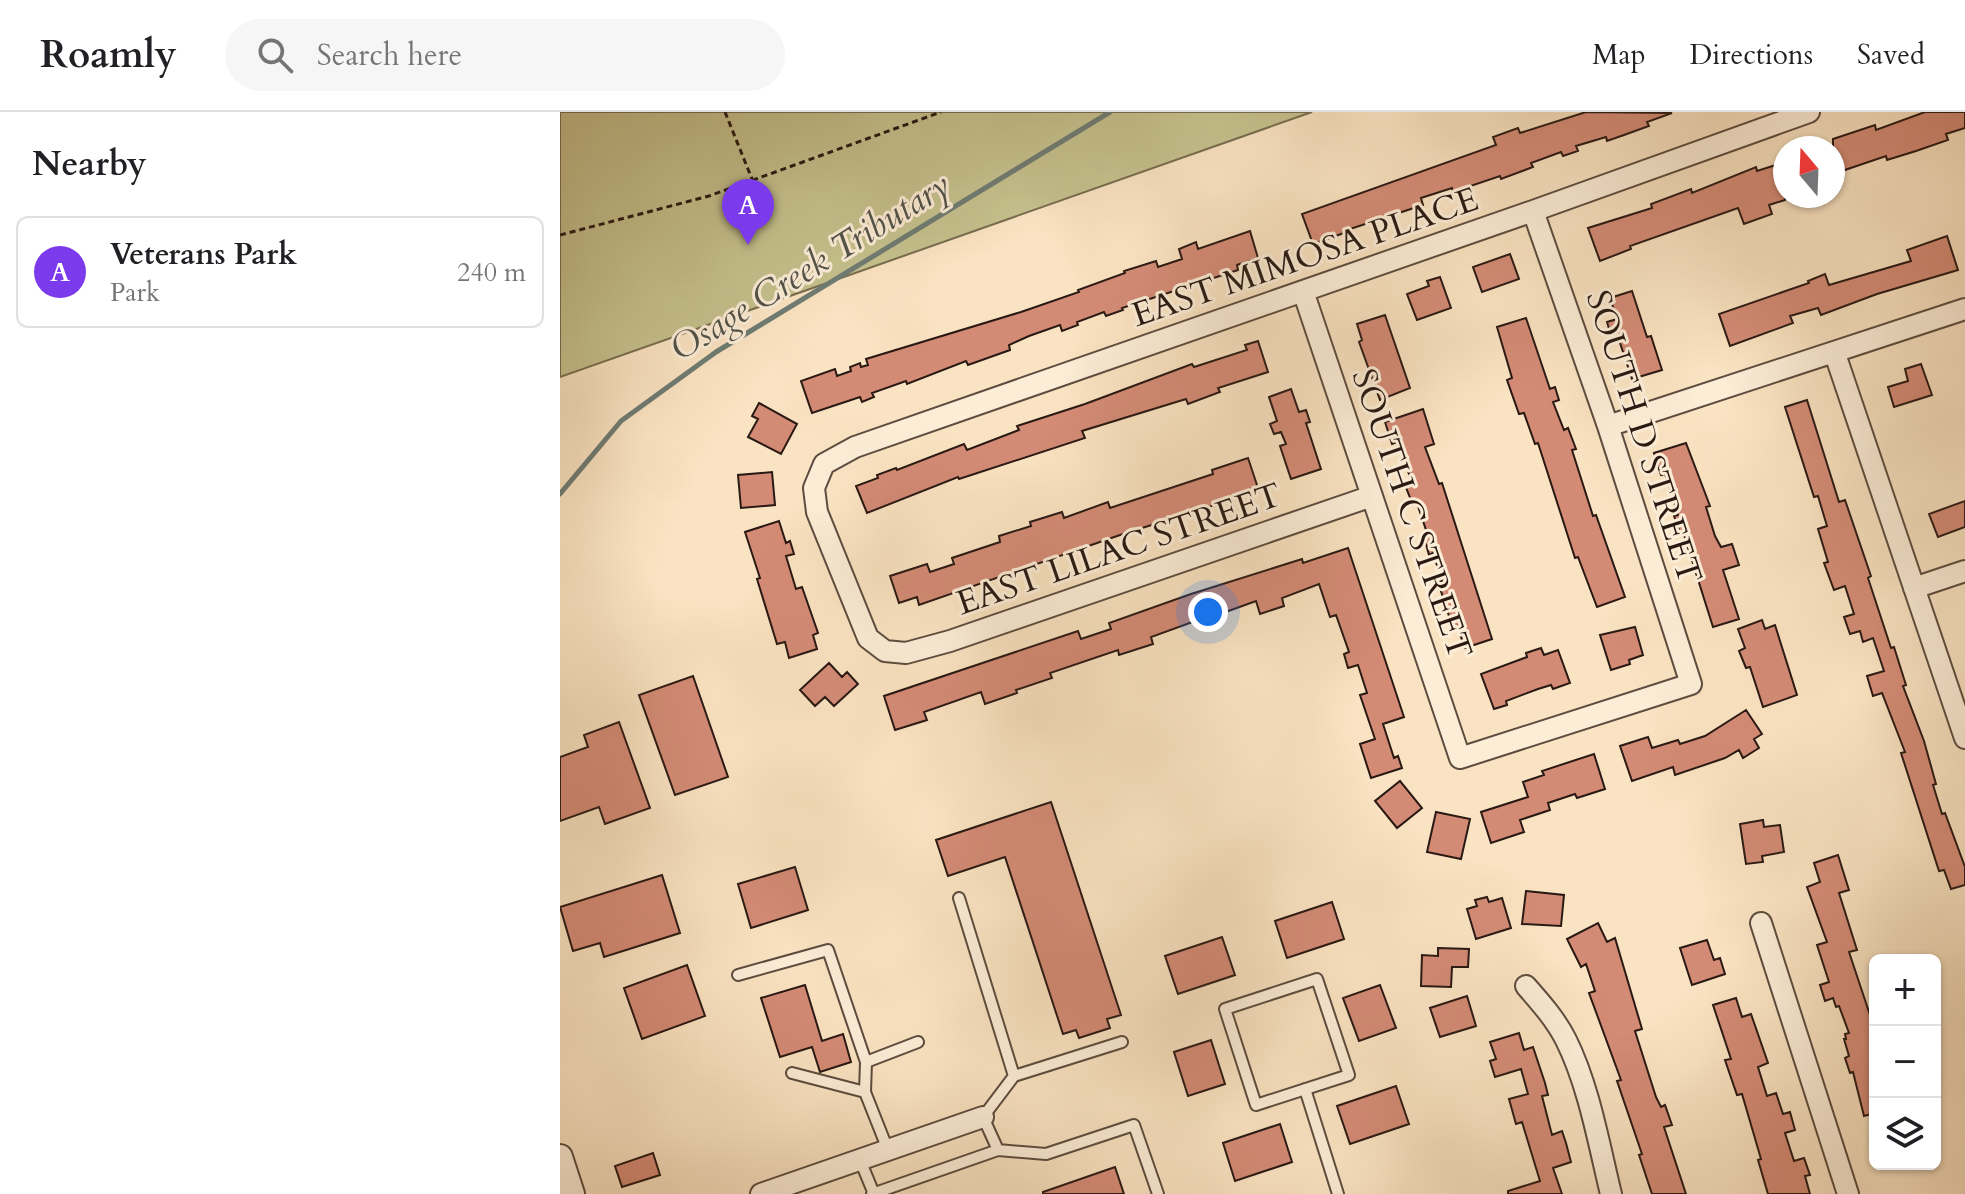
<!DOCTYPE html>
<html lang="en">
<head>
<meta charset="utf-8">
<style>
	body { margin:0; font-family:Cardo,serif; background:#f6f6f6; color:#202124 }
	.controls { position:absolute; right:24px; bottom:24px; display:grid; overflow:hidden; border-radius:12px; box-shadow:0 2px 6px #0004 }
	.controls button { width:72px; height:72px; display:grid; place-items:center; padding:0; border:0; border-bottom:2px solid #e0e0e0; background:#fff; color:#202124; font:40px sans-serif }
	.compass { position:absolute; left:1213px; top:24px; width:72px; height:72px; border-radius:50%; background:#fff; box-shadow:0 2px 6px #0004; rotate:341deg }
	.you { position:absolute; left:648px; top:500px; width:28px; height:28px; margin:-20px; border:6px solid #fff; border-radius:50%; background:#1a73e8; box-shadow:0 0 0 12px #1a73e833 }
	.badge { display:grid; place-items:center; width:52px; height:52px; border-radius:50%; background:#7c3aed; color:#fff; font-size:26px; font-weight:700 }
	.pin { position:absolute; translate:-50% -66px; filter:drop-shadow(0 2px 4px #0008) }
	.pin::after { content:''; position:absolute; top:42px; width:28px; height:24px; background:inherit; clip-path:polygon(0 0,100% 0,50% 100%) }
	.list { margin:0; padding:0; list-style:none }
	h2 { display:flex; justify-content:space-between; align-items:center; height:104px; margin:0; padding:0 32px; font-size:34px }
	h2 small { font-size:26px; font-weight:400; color:#757577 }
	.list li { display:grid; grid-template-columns:52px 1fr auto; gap:24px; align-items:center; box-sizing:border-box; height:112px; margin:0 16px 16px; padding:0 16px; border:2px solid #e0e0e0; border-radius:12px }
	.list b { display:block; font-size:30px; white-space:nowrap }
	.list p { margin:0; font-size:26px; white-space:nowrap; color:#757577 }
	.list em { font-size:26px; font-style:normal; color:#757577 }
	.icon { flex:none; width:44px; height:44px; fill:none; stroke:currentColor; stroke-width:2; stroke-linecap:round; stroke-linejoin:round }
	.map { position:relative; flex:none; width:1405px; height:1082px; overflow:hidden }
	header { display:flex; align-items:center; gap:48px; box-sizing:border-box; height:112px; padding:0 40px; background:#fff; border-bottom:2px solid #e0e0e0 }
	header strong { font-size:38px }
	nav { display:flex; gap:44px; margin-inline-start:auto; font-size:28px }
	.search { width:560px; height:72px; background:#f6f6f6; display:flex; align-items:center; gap:20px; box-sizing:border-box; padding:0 28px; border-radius:44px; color:#757577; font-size:30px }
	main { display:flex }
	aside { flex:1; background:#fff }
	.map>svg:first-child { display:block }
	.green { fill:#c5c18e; stroke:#776d50; stroke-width:2 }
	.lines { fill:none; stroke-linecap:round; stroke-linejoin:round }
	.stream { stroke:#6f7c73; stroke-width:5 }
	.building { fill:#d48b76; stroke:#291913; stroke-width:2 }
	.service-casing { stroke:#5d4c3f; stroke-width:14 }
	.minor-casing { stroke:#5d4c3f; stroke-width:24 }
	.tertiary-casing { stroke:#5d4c3f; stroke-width:28 }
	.path { stroke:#291913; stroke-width:3; stroke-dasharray:6 4; stroke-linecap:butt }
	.service { stroke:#fcedd7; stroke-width:10 }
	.minor { stroke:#fcedd7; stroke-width:20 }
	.tertiary { stroke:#fcedd7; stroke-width:24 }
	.labels { text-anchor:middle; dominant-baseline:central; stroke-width:6; stroke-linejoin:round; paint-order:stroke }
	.street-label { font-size:34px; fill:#291913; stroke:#fcedd7 }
	.water-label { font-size:36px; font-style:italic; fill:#52534b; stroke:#fcedd7 }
</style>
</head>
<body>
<header>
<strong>Roamly</strong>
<div class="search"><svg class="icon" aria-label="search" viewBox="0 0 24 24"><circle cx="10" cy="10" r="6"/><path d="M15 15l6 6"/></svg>Search here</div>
<nav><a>Map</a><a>Directions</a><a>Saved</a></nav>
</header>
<main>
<aside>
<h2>Nearby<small></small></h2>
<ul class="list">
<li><span class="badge">A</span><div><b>Veterans Park</b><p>Park</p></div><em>240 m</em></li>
</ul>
</aside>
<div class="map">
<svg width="1405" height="1082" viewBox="0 0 1405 1082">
	<rect width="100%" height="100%" fill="#fae3c2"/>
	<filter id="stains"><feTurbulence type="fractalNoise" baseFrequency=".0025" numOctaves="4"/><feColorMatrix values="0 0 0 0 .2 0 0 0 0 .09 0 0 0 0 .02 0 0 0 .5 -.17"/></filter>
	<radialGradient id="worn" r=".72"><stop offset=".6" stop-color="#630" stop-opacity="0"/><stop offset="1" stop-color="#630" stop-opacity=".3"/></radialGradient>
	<path class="green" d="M 0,0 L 752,0 L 0,265 Z"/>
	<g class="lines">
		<path class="stream" d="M 0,382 L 61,309 L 156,240 L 550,0"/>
	</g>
	<path class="building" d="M 1026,0 L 1112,1 L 1087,10 L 1089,14 L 1064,23 L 1047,29 L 1046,25 L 1016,34 L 1018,39 L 1003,44 L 1001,40 L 971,51 L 973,55 L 941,67 L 940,64 L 893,80 L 892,76 L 861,86 L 863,93 L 784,119 L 784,121 L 753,132 L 742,102 L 936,33 L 933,25 L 958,16 L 960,21 Z
		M 1365,0 L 1405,0 L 1405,16 L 1386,22 L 1388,28 L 1356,39 L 1327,48 L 1326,44 L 1273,62 L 1273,27 L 1315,13 L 1316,18 Z
		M 1225,50 L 1225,88 L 1209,93 L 1212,102 L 1184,112 L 1178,96 L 1070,134 L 1071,137 L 1040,149 L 1028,116 L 1092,96 L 1091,92 L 1131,77 L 1132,81 L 1196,55 L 1197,59 Z
		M 690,119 L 698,146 L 677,153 L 678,158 L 562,196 L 563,198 L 546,204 L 544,200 L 517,210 L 518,213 L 502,219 L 500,213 L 469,224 L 449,233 L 450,238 L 408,253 L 406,249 L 347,272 L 346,269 L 312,281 L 314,285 L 302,290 L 300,285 L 252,301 L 241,269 L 275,257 L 277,264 L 291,259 L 290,255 L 300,251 L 301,255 L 308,253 L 306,247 L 461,200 L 519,180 L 518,178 L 565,161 L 564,159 L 596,149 L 598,155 L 622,147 L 619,137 L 636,130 L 638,137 Z
		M 1387,124 L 1398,158 L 1317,182 L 1261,203 L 1258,196 L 1230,204 L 1233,211 L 1170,234 L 1159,202 L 1249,171 L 1248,169 L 1265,162 L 1269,173 L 1351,149 L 1347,138 Z
		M 950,142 L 959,167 L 922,180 L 913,155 Z
		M 880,165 L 891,196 L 857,208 L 847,182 L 869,174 L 867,169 Z
		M 1072,179 L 1087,225 L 1091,224 L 1102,258 L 1072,267 L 1058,225 L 1052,227 L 1047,210 L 1057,207 L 1050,186 Z
		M 825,203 L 850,276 L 820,288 L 799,230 L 802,228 L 797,212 Z
		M 966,206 L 990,277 L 995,275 L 999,288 L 993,290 L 1004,318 L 1008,316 L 1016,337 L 1012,338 L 1033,404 L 1036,403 L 1065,485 L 1037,495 L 1018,445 L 1015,446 L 978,331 L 975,332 L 964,301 L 959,302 L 947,268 L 952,266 L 937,215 Z
		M 698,229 L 708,260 L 658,276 L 660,280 L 628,292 L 626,287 L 522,319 L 525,326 L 399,367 L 398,365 L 307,401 L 296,374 L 318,366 L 317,363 L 336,356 L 337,358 L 404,332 L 407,338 L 459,318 L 457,314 L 525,292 L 632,252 L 634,255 L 687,238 L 685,233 Z
		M 1361,252 L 1372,283 L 1334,295 L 1328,275 L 1348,269 L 1345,257 Z
		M 731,277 L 739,300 L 746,298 L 750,310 L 746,311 L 761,357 L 731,367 L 720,334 L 726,332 L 721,320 L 714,322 L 710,312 L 717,309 L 709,285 Z
		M 1247,288 L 1279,390 L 1285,388 L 1311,464 L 1308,466 L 1331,536 L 1334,535 L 1346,573 L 1343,574 L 1364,629 L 1376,672 L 1373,673 L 1382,702 L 1385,701 L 1405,755 L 1405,773 L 1391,777 L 1384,758 L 1379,759 L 1341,641 L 1345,640 L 1322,581 L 1313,584 L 1307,564 L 1324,559 L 1313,526 L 1303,530 L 1300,519 L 1290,522 L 1284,505 L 1294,502 L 1285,474 L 1274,478 L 1264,451 L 1268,450 L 1258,417 L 1267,414 L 1258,384 L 1254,385 L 1225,295 Z
		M 199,291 L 237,312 L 221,342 L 188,325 L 198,307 L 192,304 Z
		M 863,297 L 874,332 L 865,335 L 879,372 L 882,371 L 932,527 L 905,536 L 897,514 L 893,516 L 889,504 L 878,470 L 882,469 L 873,441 L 869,443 L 864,425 L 868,424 L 857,391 L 853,393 L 845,373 L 852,370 L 837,330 L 832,332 L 825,310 Z
		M 1126,331 L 1150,394 L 1146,395 L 1155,424 L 1161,435 L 1172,432 L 1179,453 L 1163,458 L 1179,507 L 1153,515 L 1123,420 L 1120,421 L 1114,404 L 1118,403 L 1110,376 L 1105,362 L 1101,363 L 1094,341 Z
		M 688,346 L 699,379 L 560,423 L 359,493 L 357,485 L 339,491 L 330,464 L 367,452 L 370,460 L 394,452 L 392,446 L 440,430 L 439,424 L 471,414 L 470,410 L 502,400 L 504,406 L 548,390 L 550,396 L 653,362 L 652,358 Z
		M 212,360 L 215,393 L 181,396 L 178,363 Z
		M 1405,389 L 1405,415 L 1378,425 L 1369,402 Z
		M 219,409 L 226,431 L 230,429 L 234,442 L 226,444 L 236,477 L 242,475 L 258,521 L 253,523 L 257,537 L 229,546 L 225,530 L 217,532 L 197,467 L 200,466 L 185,420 Z
		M 788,436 L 844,605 L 823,612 L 834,646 L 838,644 L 842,656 L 811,666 L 800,632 L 815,627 L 800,583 L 807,581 L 798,553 L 788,556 L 784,542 L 789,540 L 776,503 L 770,505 L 759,472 L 722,486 L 724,494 L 700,502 L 696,489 L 649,506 L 649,504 L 591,525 L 593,532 L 559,543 L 558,538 L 490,561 L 492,566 L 456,578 L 457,581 L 425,592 L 421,580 L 364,600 L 367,608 L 335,618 L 324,584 L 518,519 L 521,527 L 551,517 L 549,511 L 631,482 L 742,447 L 743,451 Z
		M 1202,508 L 1205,517 L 1215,513 L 1237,583 L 1203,595 L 1190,555 L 1186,556 L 1179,539 L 1185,536 L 1178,517 Z
		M 1075,515 L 1083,543 L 1069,548 L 1070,552 L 1051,558 L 1040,523 Z
		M 981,536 L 984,543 L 998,538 L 1010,571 L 993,577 L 991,573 L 978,577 L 946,589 L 947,593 L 934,597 L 921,562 L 967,545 L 966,541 Z
		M 269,551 L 282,565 L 287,560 L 298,572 L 274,594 L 265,585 L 255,594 L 240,578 Z
		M 133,564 L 168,665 L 115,683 L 79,583 Z
		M 1186,598 L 1202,622 L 1194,627 L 1199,636 L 1183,646 L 1179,638 L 1165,646 L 1115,663 L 1113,655 L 1072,669 L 1060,634 L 1088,625 L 1092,636 L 1118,628 L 1120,632 L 1145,624 Z
		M 59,610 L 90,696 L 45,712 L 39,695 L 0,709 L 0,645 L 28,635 L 24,623 Z
		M 1034,642 L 1045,677 L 1017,686 L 1015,682 L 988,691 L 990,698 L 960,708 L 964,720 L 931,731 L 921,700 L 968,685 L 963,670 L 984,663 L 982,659 Z
		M 840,669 L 862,696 L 837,716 L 815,689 Z
		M 491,690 L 561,903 L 547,907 L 550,916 L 519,926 L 516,918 L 503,922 L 445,745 L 388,764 L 376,728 Z
		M 876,700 L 910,707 L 901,747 L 867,740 Z
		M 1203,708 L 1204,715 L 1220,713 L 1224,740 L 1202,744 L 1203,750 L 1186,752 L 1180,712 Z
		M 1278,743 L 1289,778 L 1279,781 L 1297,838 L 1289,840 L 1315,918 L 1315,1001 L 1304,1004 L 1293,960 L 1290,961 L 1285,946 L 1289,944 L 1284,927 L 1286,927 L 1285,922 L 1289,921 L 1279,894 L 1276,895 L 1273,886 L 1265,889 L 1260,873 L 1269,870 L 1257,833 L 1267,830 L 1247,775 L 1260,770 L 1254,751 Z
		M 235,755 L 248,798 L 191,816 L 178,772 Z
		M 102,763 L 120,821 L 44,845 L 40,831 L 13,839 L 0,795 Z
		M 966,779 L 1004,783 L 1001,814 L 962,812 Z
		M 927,785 L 929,790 L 942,786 L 951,816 L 916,827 L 907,797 L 917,794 L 915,788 Z
		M 772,790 L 784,827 L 727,846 L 715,809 Z
		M 1038,811 L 1047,830 L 1055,826 L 1082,917 L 1075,919 L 1096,985 L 1101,995 L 1105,993 L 1112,1013 L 1104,1015 L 1126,1082 L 1092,1082 L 1079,1043 L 1082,1042 L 1057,969 L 1061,968 L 1029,881 L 1035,879 L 1026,852 L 1021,855 L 1007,827 Z
		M 662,825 L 675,863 L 618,882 L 605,844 Z
		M 1147,828 L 1154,848 L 1160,846 L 1165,862 L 1132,873 L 1120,836 Z
		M 878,836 L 909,837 L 908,855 L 892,855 L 891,875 L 861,874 L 862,843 L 878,844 Z
		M 127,853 L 145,904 L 82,927 L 64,876 Z
		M 245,873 L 262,929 L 283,922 L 291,950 L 260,960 L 252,935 L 220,945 L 201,886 Z
		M 820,873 L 836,916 L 799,929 L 783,886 Z
		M 907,884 L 916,914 L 880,925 L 870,896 Z
		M 1176,886 L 1182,905 L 1191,902 L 1208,951 L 1198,955 L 1207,984 L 1216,981 L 1223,1002 L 1230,1000 L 1235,1018 L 1225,1021 L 1234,1049 L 1244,1046 L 1250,1063 L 1245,1064 L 1250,1082 L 1208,1082 L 1198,1048 L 1201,1047 L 1182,982 L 1177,983 L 1165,948 L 1171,947 L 1153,893 Z
		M 959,921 L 964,938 L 973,935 L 985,971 L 988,983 L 982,984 L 992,1023 L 1002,1019 L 1006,1031 L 1011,1050 L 993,1056 L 1002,1082 L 948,1082 L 948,1079 L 980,1069 L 962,1010 L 956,1012 L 949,987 L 968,982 L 961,957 L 935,965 L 930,949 L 936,947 L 930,930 Z
		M 651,928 L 665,972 L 628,984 L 614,940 Z
		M 836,974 L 849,1012 L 790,1032 L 777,994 Z
		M 720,1012 L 732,1050 L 675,1069 L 663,1031 Z
		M 93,1041 L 100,1063 L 62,1075 L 55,1054 Z
		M 555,1055 L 564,1082 L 483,1082 L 483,1080 Z"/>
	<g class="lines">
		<defs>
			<path id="service" d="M 399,786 L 454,964 L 423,1005 L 438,1038
				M 178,863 L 268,838 L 306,950 L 305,980
				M 757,867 L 789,963 L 696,993 L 665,897 Z
				M 306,950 L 358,930
				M 232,961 L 305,980 L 328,1038
				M 454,964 L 562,930
				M 745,977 L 778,1082
				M 300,1048 L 314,1082
				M 312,1082 L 438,1038 L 486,1042 L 574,1013 L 598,1082"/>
			<path id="minor" d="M 743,179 L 900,646 L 1131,572 L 1048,314 L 973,99
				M 1275,242 L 1405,626
				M 1048,314 L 1405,197
				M 812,384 L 390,529 L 346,541 L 325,539 L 308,526 L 257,400 L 254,376 L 264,352 L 295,335 L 973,99 L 1249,0
				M 1354,476 L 1405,459
				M 1201,811 L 1288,1082
				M 966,874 C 981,891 996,908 1006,928 C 1029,974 1039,1033 1051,1082
				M 201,1082 L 423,1005"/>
			<path id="tertiary" d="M 0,1045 L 12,1082"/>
		</defs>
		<use href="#service" class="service-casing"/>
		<use href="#minor" class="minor-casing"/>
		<use href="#tertiary" class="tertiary-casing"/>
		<path class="path" d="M 165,0 L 192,67
			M 0,123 L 149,84 L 381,0"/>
		<use href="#service" class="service"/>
		<use href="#minor" class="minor"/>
		<use href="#tertiary" class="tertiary"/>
	</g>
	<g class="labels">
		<g class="street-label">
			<text transform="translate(745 145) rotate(-19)">EAST MIMOSA PLACE</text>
			<text transform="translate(1084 325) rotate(72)">SOUTH D STREET</text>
			<text transform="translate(852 402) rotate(71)">SOUTH C STREET</text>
			<text transform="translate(559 437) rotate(-19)">EAST LILAC STREET</text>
		</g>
		<g class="water-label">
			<text transform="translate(250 155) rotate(-32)">Osage Creek Tributary</text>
		</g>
	</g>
	<rect width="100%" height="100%" filter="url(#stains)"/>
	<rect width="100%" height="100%" fill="url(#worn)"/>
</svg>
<div class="controls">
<button>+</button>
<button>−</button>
<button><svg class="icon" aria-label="layers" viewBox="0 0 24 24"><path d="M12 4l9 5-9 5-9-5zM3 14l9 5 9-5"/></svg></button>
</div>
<svg class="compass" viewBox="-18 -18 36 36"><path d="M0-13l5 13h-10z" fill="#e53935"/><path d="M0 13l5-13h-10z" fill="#757577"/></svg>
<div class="you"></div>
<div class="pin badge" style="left:188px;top:133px">A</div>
</div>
</main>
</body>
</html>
